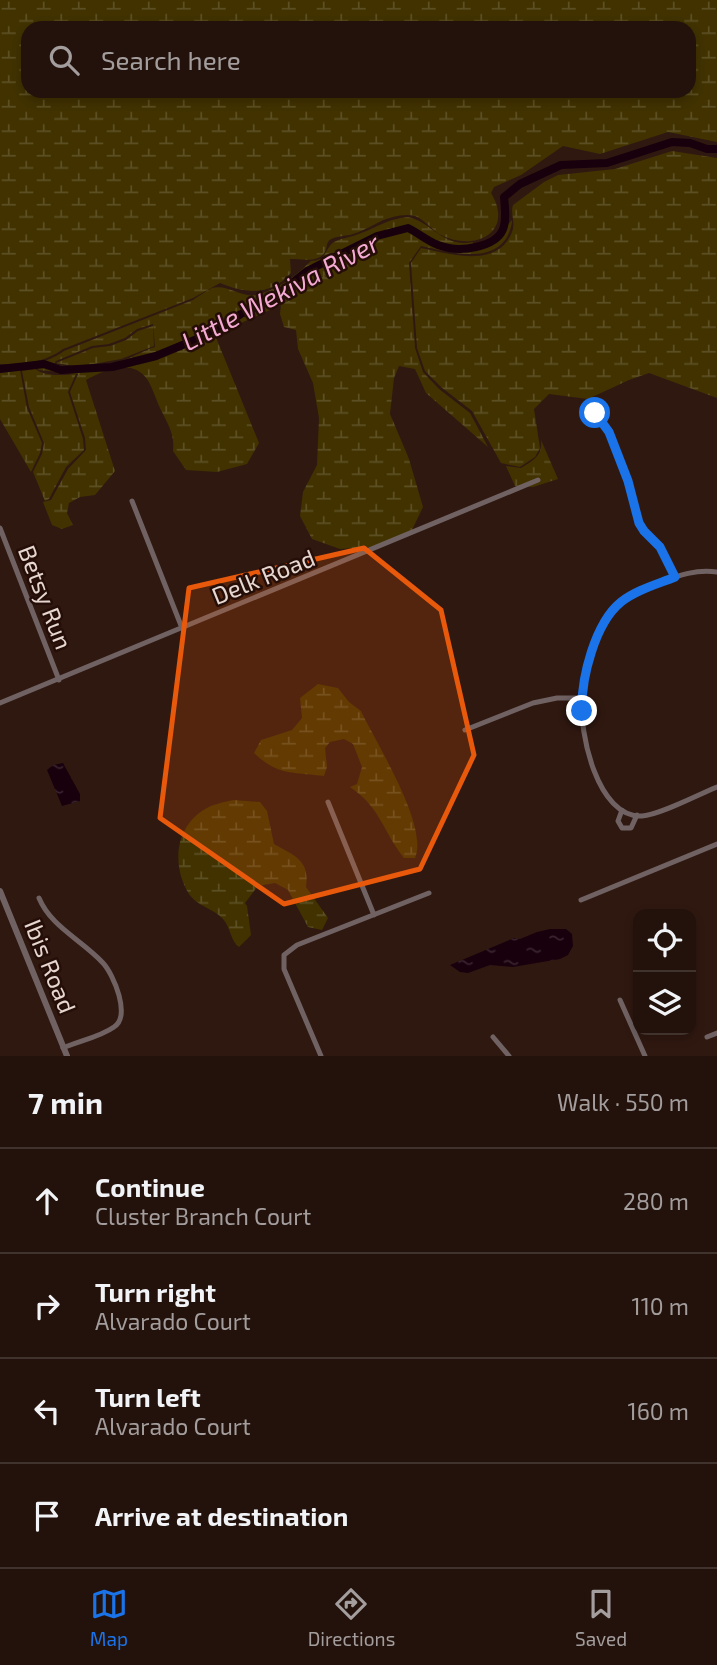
<!DOCTYPE html>
<html lang="en">
<head>
<meta charset="utf-8">
<style>
	body { margin:0; font-family:"Exo 2",sans-serif; background:#2b1b15; color:#f1f3f6 }
	.controls { position:absolute; right:21px; bottom:21px; display:grid; overflow:hidden; border-radius:14px; box-shadow:0 4px 10px #0003 }
	.controls button { width:63px; height:63px; display:grid; place-items:center; padding:0; border:0; border-bottom:2px solid #40322d; background:#23120c; color:#f1f3f6; font:35px sans-serif }
	.stop { position:absolute; width:21px; height:21px; margin:-16px; border:5px solid #1a73e8; border-radius:50%; background:#fff }
	.stop.end { background:#1a73e8; border-color:#fff; box-shadow:0 2px 7px #0008 }
	.list { margin:0; padding:0; list-style:none }
	h2 { display:flex; justify-content:space-between; align-items:center; height:91px; margin:0; padding:0 28px; font-size:30px }
	h2 small { font-size:23px; font-weight:400; color:#a39e9d }
	.list li { display:grid; grid-template-columns:46px 1fr auto; gap:21px; align-items:center; box-sizing:border-box; height:105px; padding:0 28px; border-top:2px solid #40322d }
	.list b { display:block; font-size:26px; white-space:nowrap }
	.list p { margin:0; font-size:23px; white-space:nowrap; color:#a39e9d }
	.list em { font-size:23px; font-style:normal; color:#a39e9d }
	.icon { flex:none; width:38px; height:38px; fill:none; stroke:currentColor; stroke-width:2; stroke-linecap:round; stroke-linejoin:round }
	.map { position:relative; flex:none; width:717px; height:1056px; overflow:hidden }
	.search { position:absolute; background:#23120c; box-shadow:0 4px 10px #0003; left:21px; right:21px; top:21px; height:77px; display:flex; align-items:center; gap:18px; box-sizing:border-box; padding:0 24px; border-radius:21px; color:#a39e9d; font-size:26px }
	.sheet { height:511px; background:#23120c }
	nav { display:flex; justify-content:space-around; align-items:center; box-sizing:border-box; height:98px; border-top:2px solid #40322d; background:#23120c; font-size:19px; color:#a39e9d }
	nav a { display:grid; justify-items:center; gap:4px }
	nav .on { color:#1a73e8 }
	.map>svg:first-child { display:block }
	.wetland { fill:url(#wetland-marsh); fill-rule:evenodd }
	.water { fill:url(#water-ripples) }
	.lines { fill:none; stroke-linecap:round; stroke-linejoin:round }
	.river { stroke:#18000d; stroke-width:8 }
	.minor { stroke:#706263; stroke-width:5 }
	.tertiary { stroke:#706263; stroke-width:6 }
	.route { stroke:#1a73e8; stroke-width:9 }
	.marked { fill:#e8590c; fill-opacity:0.2; stroke:#e8590c; stroke-width:5; stroke-linejoin:round }
	.labels { text-anchor:middle; dominant-baseline:central; stroke-width:5; stroke-linejoin:round; paint-order:stroke }
	.street-label { font-size:24px; fill:#e7d7d1; stroke:#250e08 }
	.water-label { font-size:26px; font-style:italic; fill:#f5aad4; stroke:#250e08 }
</style>
</head>
<body>
<div class="map">
<svg width="717" height="1056" viewBox="0 0 717 1056">
	<defs>
		<pattern id="wetland-marsh" width="20" height="14" patternUnits="userSpaceOnUse" patternTransform="scale(1.75)"><rect width="20" height="14" fill="#413200"/><path d="M1 5h8M5 5V1M11 12h8M15 12V8" fill="none" stroke="#5c4f24"/></pattern>
		<pattern id="water-ripples" width="26" height="14" patternUnits="userSpaceOnUse" patternTransform="scale(1.75)"><rect width="26" height="14" fill="#18000d"/><path d="M2 4q2-2 4 0t4 0M15 11q2-2 4 0t4 0" fill="none" stroke="#3a242f"/></pattern>
	</defs>
	<rect width="100%" height="100%" fill="#2f1810"/>
	<path class="wetland" d="M 0,0 L 717,0 L 717,142 L 668,132 L 600,154 L 563,146 L 521,175 L 494,187 L 491,193 C 515,233 474,252 441,235 C 432,230 425,220 415,216 C 408,214 400,215 393,217 C 379,220 367,230 353,234 C 348,236 331,236 328,242 C 326,245 327,249 325,252 C 319,263 301,259 290,259 L 291,273 C 270,296 247,294 220,283 L 193,298 L 63,349 C 44,363 23,364 0,364 ZM 28,28 L 689,28 L 689,91 L 28,91 Z
		M 672,151 L 717,158 L 717,398 L 649,373 L 629,380 L 588,399 L 549,394 L 534,409 L 540,448 L 535,457 L 520,467 L 501,463 L 472,411 L 441,387 L 425,371 L 417,348 L 411,263 L 421,248 C 450,254 498,269 512,232 C 516,222 510,214 513,205 L 544,182 L 558,175 L 615,169 Z
		M 408,217 C 432,222 443,248 473,242 L 472,247 L 477,250 L 492,244 L 512,220 L 512,222 C 504,268 453,253 421,246 L 409,263 L 415,348 L 423,372 L 439,389 L 470,413 L 488,447 L 426,393 L 415,369 L 399,366 L 394,378 L 390,414 L 409,459 L 423,507 L 412,530 L 384,546 L 340,549 L 312,539 L 300,516 L 303,492 L 317,465 L 319,418 L 313,383 L 298,349 L 296,330 L 284,327 L 280,314 L 281,305 L 215,335 L 259,443 L 247,464 L 217,472 L 186,470 L 173,451 C 175,435 168,424 161,410 C 156,400 153,388 147,379 C 133,358 103,370 86,380 L 115,471 L 95,495 L 80,497 L 69,503 L 67,513 L 73,525 L 62,529 L 52,525 L 43,502 L 51,500 L 68,469 L 86,450 L 85,438 L 70,392 L 78,374 L 39,370 L 35,367 L 20,370 L 27,408 L 42,443 L 40,453 L 31,472 L 0,419 L 0,366 C 23,366 45,365 64,351 L 193,300 C 199,296 206,291 212,288 C 227,284 240,297 255,295 C 276,291 296,276 311,261 C 327,261 324,249 334,242 C 341,238 348,238 356,235 C 375,229 386,219 408,217 ZM 153,324 L 155,347 C 144,350 134,357 123,360 C 102,368 76,370 54,364 L 56,361 L 92,346 L 109,344 L 125,338 L 137,329 Z
		M 153,326 L 154,346 L 121,359 L 93,364 L 73,366 L 56,363 L 93,348 L 110,346 L 126,340 L 138,331 Z
		M 35,369 C 46,377 63,375 76,374 L 68,392 L 83,439 L 84,450 L 66,467 L 49,499 L 45,501 L 33,472 L 42,454 L 44,443 L 29,407 L 22,371 Z
		M 541,440 L 558,479 L 533,487 L 515,486 L 506,466 L 521,468 C 532,461 543,456 541,440 Z
		M 318,684 L 338,688 L 349,702 L 361,711 C 376,743 429,826 415,858 L 404,858 C 383,832 381,808 350,787 L 357,784 L 362,767 L 353,744 L 344,739 L 330,742 L 325,748 L 327,767 L 324,776 C 293,772 278,776 254,753 L 261,740 L 292,730 L 302,718 L 300,698 Z
		M 233,800 L 260,802 L 267,811 L 274,844 C 295,856 310,860 306,887 L 328,918 L 322,930 L 308,927 L 288,890 L 275,883 L 258,886 L 245,903 L 247,906 L 251,935 L 239,947 C 230,940 231,928 223,919 C 213,908 198,907 189,894 C 171,865 175,825 207,808 C 214,804 225,802 233,800 Z"/>
	<path class="water" d="M 63,763 L 80,794 L 80,801 L 62,806 L 47,770 L 53,765 Z
		M 550,929 L 566,929 L 572,934 L 573,946 L 568,955 L 560,959 L 513,967 L 490,965 L 468,973 L 460,972 L 450,965 L 514,938 L 520,939 L 537,932 Z"/>
	<g class="lines">
		<path class="river" d="M 0,369 L 44,364 L 61,370 L 112,367 L 156,356 L 209,334 L 241,314 L 272,299 L 307,271 L 377,236 L 408,228 C 418,233 428,241 438,245 C 451,250 463,250 476,247 C 507,240 507,225 504,197 L 520,184 L 561,165 L 607,163 L 672,142 L 690,143 L 707,149 L 717,149"/>
		<path class="minor" d="M 595,413 L 609,432 L 628,481 L 639,523 L 644,531 L 660,546 L 675,577
			M 132,501 L 182,628
			M 0,528 L 59,680
			M 717,572 C 697,569 679,575 660,583 C 644,590 626,595 614,608 C 594,630 584,669 582,698 C 579,732 597,818 642,816 C 660,815 699,794 717,787
			M 0,703 L 538,480
			M 465,730 L 533,703 L 557,698 L 582,698
			M 328,802 L 374,915
			M 622,810 L 618,821 L 622,828 L 631,828 L 637,815
			M 39,898 C 51,927 82,940 103,963 C 114,975 131,1016 114,1027 C 100,1037 79,1041 63,1048
			M 581,900 L 717,844
			M 620,1000 L 645,1056
			M 493,1037 L 509,1056
			M 707,1037 L 717,1033
			M 321,1056 L 284,969 L 284,955 L 297,945 L 429,893"/>
		<path class="tertiary" d="M 0,891 L 67,1056"/>
	</g>
	<g class="lines">
		<path class="route" d="M 582,711 C 581,678 595,623 621,602 C 636,590 658,584 675,577 L 660,547 L 644,531 L 639,523 L 628,481 L 609,432 L 595,413"/>
	</g>
	<path class="marked" d="M 364,548 L 441,610 L 474,755 L 420,869 L 284,904 L 160,818 L 189,588 Z"/>
	<g class="labels">
		<g class="street-label">
			<text transform="translate(263 576) rotate(-22)">Delk Road</text>
			<text transform="translate(46 597) rotate(69)">Betsy Run</text>
			<text transform="translate(51 966) rotate(68)">Ibis Road</text>
		</g>
		<g class="water-label">
			<text transform="translate(280 291) rotate(-28)">Little Wekiva River</text>
		</g>
	</g>
</svg>
<div class="controls">
<button><svg class="icon" aria-label="locate" viewBox="0 0 24 24"><circle cx="12" cy="12" r="6"/><path d="M12 2v4M12 18v4M2 12h4M18 12h4"/></svg></button>
<button><svg class="icon" aria-label="layers" viewBox="0 0 24 24"><path d="M12 4l9 5-9 5-9-5zM3 14l9 5 9-5"/></svg></button>
</div>
<div class="stop" style="left:595px;top:413px"></div>
<div class="stop end" style="left:582px;top:711px"></div>
<div class="search"><svg class="icon" aria-label="search" viewBox="0 0 24 24"><circle cx="10" cy="10" r="6"/><path d="M15 15l6 6"/></svg>Search here</div>
</div>
<section class="sheet">
<h2>7 min<small>Walk · 550 m</small></h2>
<ul class="list">
<li><svg class="icon" aria-label="ahead" viewBox="0 0 24 24"><path d="M12 20V5M6 11l6-6 6 6"/></svg><div><b>Continue</b><p>Cluster Branch Court</p></div><em>280 m</em></li>
<li><svg class="icon" aria-label="right" viewBox="0 0 24 24"><path d="M7 20v-9h11M14 6l5 5-5 5"/></svg><div><b>Turn right</b><p>Alvarado Court</p></div><em>110 m</em></li>
<li><svg class="icon" aria-label="left" viewBox="0 0 24 24"><path d="M17 20v-9H6M10 6l-5 5 5 5"/></svg><div><b>Turn left</b><p>Alvarado Court</p></div><em>160 m</em></li>
<li><svg class="icon" aria-label="arrive" viewBox="0 0 24 24"><path d="M6 21V4h12l-3 4 3 4H6"/></svg><div><b>Arrive at destination</b></div></li>
</ul>
</section>
<nav>
<a class="on"><svg class="icon" aria-label="map" viewBox="0 0 24 24"><path d="M3 6l6-2 6 2 6-2v14l-6 2-6-2-6 2zM9 4v14M15 6v14"/></svg>Map</a>
<a><svg class="icon" aria-label="directions" viewBox="0 0 24 24"><path d="M12 3l9 9-9 9-9-9zM9 14v-3h6M13 9l2 2-2 2"/></svg>Directions</a>
<a><svg class="icon" aria-label="saved" viewBox="0 0 24 24"><path d="M7 4h10v16l-5-4-5 4z"/></svg>Saved</a>
</nav>
</body>
</html>
